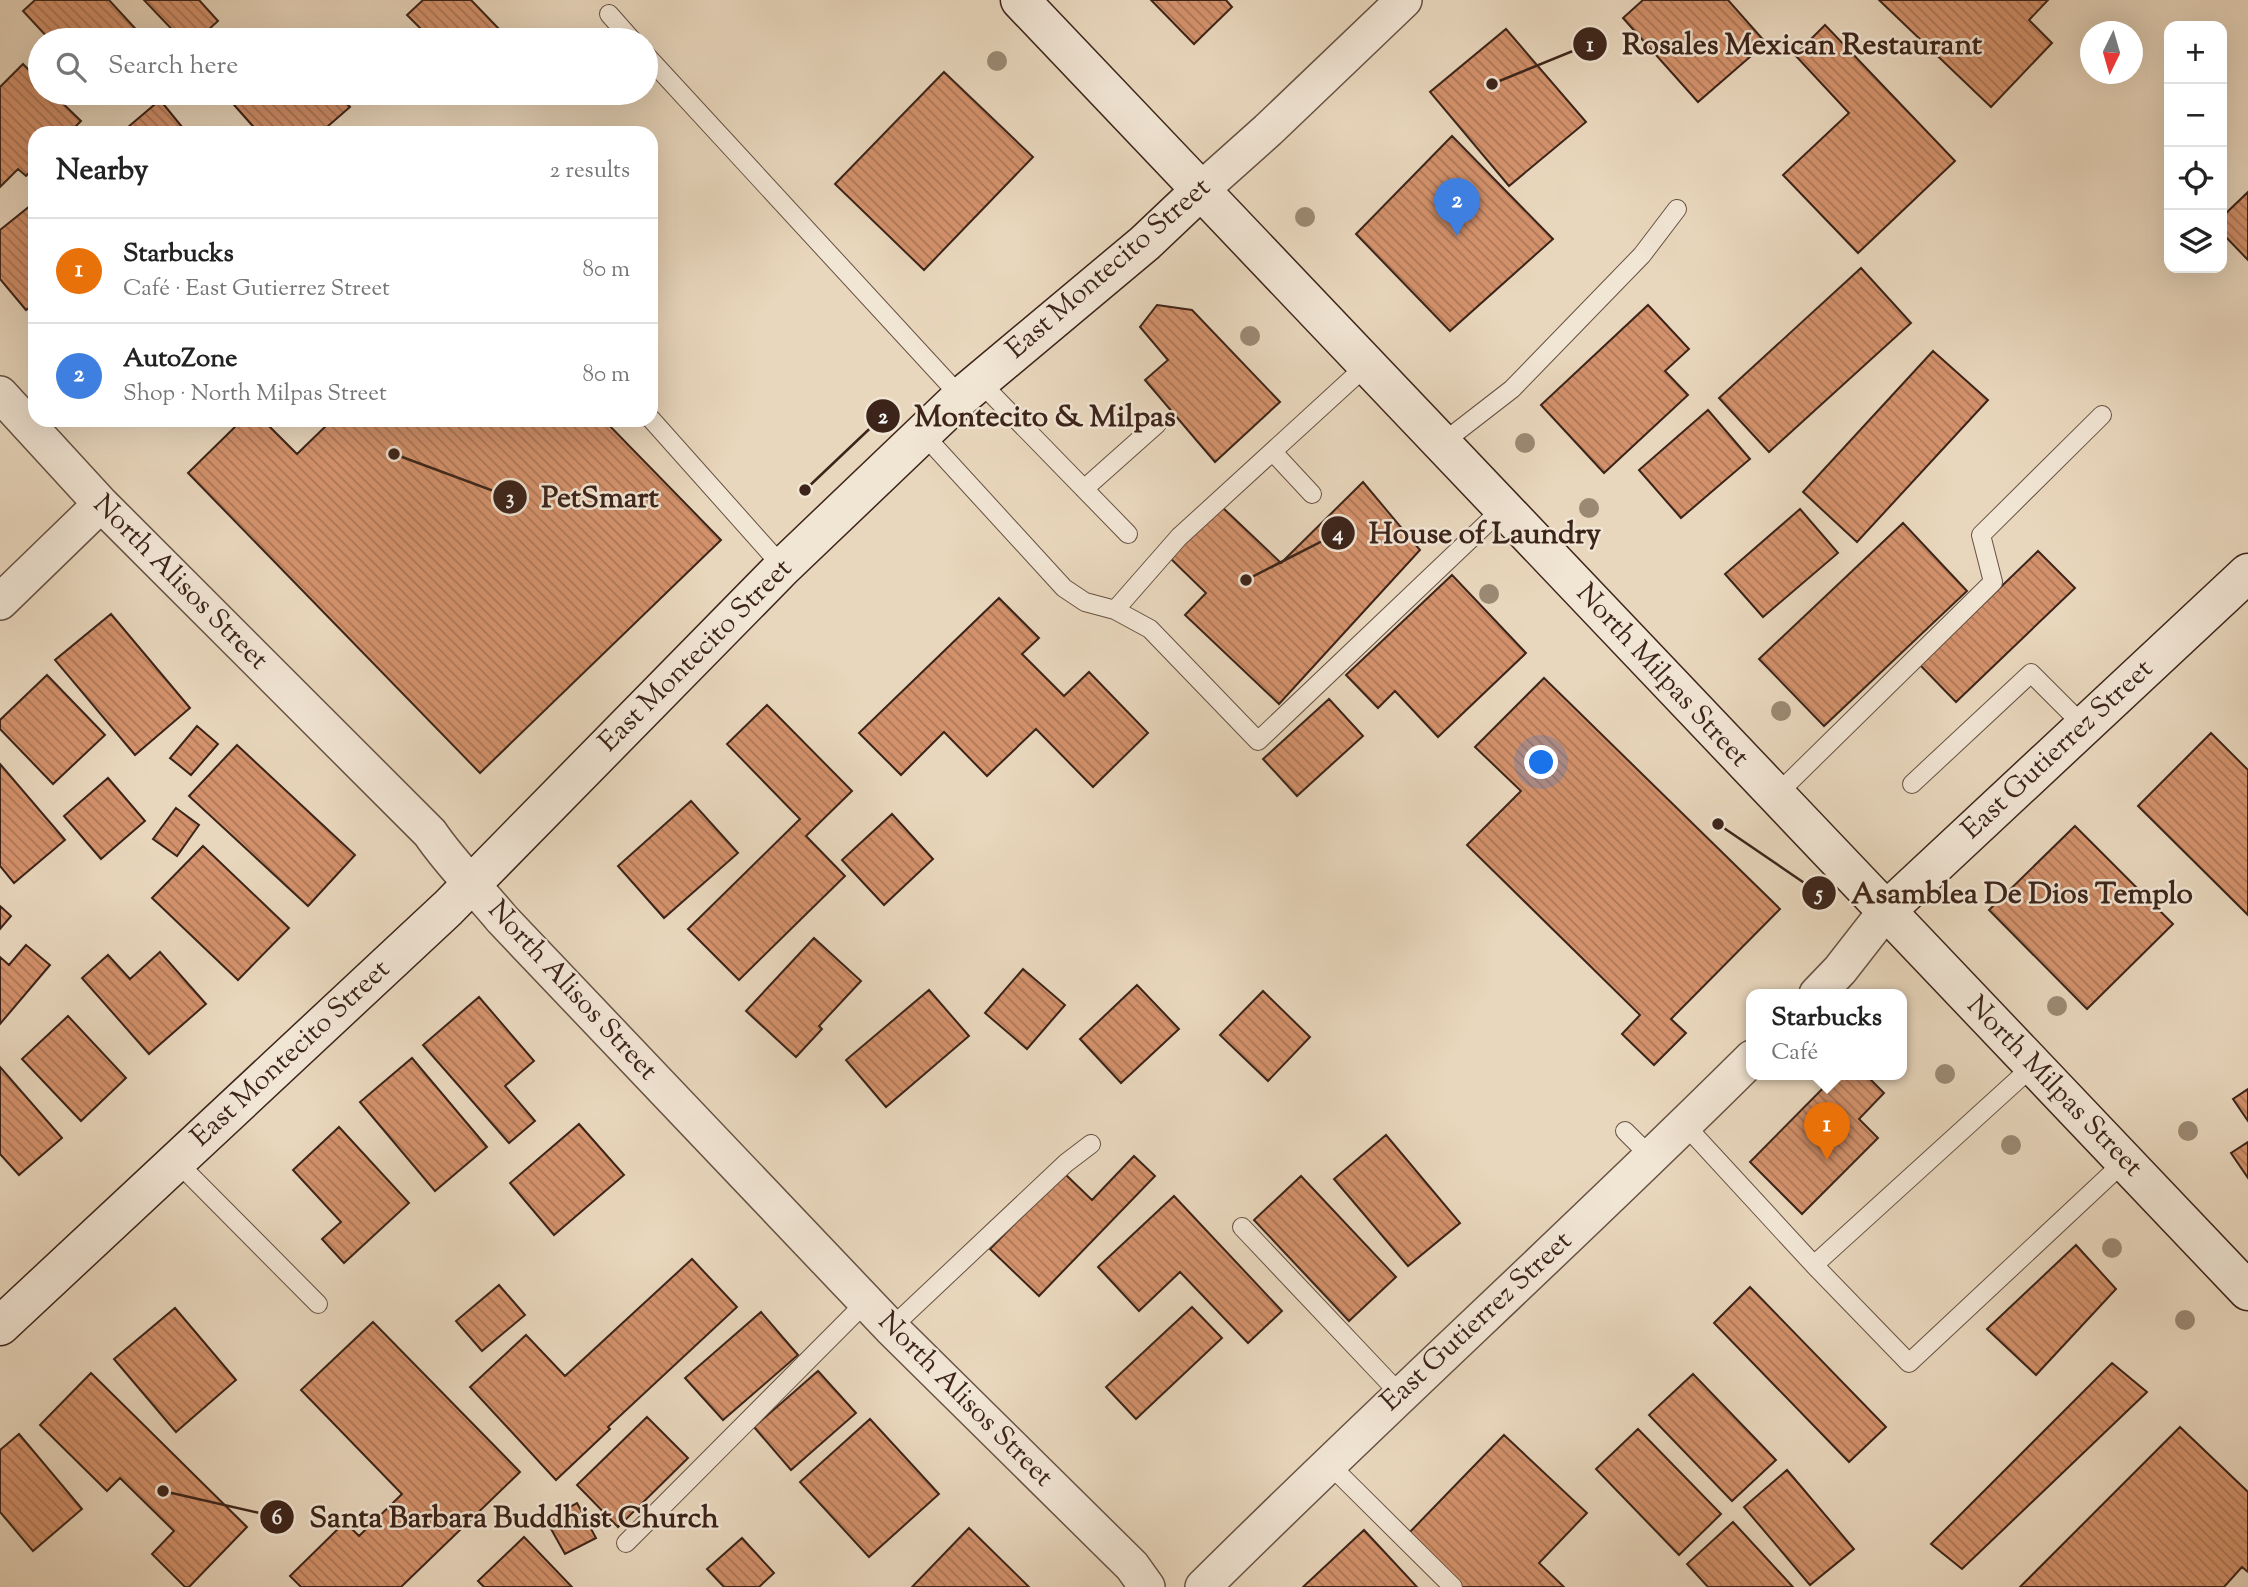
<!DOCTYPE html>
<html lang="en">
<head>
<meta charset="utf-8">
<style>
	body { margin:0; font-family:"Sorts Mill Goudy",serif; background:#f6f6f6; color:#222 }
	.controls { position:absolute; right:21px; top:21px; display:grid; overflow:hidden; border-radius:14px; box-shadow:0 7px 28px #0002 }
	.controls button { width:63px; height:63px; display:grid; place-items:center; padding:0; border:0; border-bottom:2px solid #e0e0e0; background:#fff; color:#222; font:35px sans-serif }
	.compass { position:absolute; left:2080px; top:21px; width:63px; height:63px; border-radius:50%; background:#fff; box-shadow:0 7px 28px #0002; rotate:185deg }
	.you { position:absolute; left:1542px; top:763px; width:24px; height:24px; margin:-18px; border:5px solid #fff; border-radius:50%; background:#1a73e8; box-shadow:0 0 0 10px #1a73e833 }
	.badge { display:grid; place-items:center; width:46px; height:46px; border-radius:50%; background:#8f2418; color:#fff; font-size:23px; font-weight:700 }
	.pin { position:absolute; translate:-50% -58px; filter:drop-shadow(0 2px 4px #0008) }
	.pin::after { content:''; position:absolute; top:37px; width:24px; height:21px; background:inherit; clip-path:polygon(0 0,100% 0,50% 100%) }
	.popup { position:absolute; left:1746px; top:989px; width:161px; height:91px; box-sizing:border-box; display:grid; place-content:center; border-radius:14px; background:#fff; filter:drop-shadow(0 2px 5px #0005); font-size:23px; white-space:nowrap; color:#767676 }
	.popup b { font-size:26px; color:#222 }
	.popup::after { content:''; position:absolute; left:50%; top:100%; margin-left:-14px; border:14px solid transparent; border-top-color:#fff }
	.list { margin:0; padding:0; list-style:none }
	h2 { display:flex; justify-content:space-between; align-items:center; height:91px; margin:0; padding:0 28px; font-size:30px }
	h2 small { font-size:23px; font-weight:400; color:#767676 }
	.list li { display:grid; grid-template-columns:46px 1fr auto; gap:21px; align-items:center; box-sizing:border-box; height:105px; padding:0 28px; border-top:2px solid #e0e0e0 }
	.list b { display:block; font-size:26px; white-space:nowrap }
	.list p { margin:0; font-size:23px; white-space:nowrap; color:#767676 }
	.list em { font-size:23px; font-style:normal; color:#767676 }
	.icon { flex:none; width:38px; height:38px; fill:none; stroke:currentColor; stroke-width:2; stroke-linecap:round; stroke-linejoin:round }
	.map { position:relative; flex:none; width:2248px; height:1587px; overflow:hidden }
	.search { position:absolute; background:#fff; box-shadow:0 7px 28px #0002; left:28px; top:28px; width:630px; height:77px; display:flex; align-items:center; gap:18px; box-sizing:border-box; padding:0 24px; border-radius:38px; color:#767676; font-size:26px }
	.panel { position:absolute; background:#fff; box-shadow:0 7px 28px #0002; left:28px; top:126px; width:630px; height:301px; border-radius:21px }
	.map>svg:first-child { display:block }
	.building { fill:url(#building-back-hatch); stroke:#3c241a; stroke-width:2 }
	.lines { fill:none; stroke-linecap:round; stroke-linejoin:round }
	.lane-casing { stroke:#675143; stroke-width:20 }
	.street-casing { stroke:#675143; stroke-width:38 }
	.secondary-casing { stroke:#3c241a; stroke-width:41 }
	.lane { stroke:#f1e5d4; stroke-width:18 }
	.street { stroke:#f1e5d4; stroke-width:35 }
	.secondary { stroke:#f1e5d4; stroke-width:38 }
	.tree { fill:#9b8973 }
	.labels { text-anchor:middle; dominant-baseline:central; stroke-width:5; stroke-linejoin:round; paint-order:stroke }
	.street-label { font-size:28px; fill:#3c241a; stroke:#f1e5d4 }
	.leader { fill:none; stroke:#3c241a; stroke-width:2.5 }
	.callout-dot { fill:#3c241a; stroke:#f1e5d4; stroke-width:2.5 }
	.mark-label { font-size:21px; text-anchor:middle; font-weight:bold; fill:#fff }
	.callout-label { font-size:30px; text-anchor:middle; font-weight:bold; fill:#3c241a; stroke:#f1e5d4; stroke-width:5; stroke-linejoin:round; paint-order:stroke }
</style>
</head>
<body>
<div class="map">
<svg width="2248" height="1587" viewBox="0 0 2248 1587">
	<defs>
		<pattern id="building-back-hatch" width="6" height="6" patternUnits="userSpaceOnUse" patternTransform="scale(1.75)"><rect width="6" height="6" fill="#d4926c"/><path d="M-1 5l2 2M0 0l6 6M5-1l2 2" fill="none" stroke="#ad7758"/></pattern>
	</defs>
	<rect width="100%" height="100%" fill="#e9d7bd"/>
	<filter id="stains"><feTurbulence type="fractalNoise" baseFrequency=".00286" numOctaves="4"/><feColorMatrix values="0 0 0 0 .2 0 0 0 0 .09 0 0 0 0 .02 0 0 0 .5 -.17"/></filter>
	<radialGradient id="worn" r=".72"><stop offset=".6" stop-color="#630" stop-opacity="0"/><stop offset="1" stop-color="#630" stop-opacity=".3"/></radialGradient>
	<path class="building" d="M 35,0 L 109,0 L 144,38 L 142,40 L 50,40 L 23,11 Z
		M 144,0 L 199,0 L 218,21 L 197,40 L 182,40 Z
		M 423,0 L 471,0 L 499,29 L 487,40 L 432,40 L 407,15 Z
		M 1151,0 L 1226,0 L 1232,7 L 1194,44 Z
		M 1643,0 L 1728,0 L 1766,43 L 1698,102 L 1623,18 Z
		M 1879,0 L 2048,0 L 2029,20 L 2052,43 L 1991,107 Z
		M 1825,25 L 1955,161 L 1858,253 L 1783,175 L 1849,113 L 1795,55 Z
		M 1506,29 L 1586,122 L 1509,186 L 1430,92 Z
		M 23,64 L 40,81 L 40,93 L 52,93 L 81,121 L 69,133 L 35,133 L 35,167 L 26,176 L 18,169 L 0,187 L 0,87 Z
		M 944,72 L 1033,157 L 924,270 L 835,184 Z
		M 231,93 L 337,93 L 350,107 L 320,133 L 259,133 L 227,97 Z
		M 160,100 L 187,133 L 133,133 L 128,127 Z
		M 1452,136 L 1553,239 L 1450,331 L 1356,234 Z
		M 2248,192 L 2248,260 L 2222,233 L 2222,217 Z
		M 30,206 L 35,212 L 35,303 L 26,310 L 0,279 L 0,230 Z
		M 1861,268 L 1911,323 L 1769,452 L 1719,398 Z
		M 1157,305 L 1192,310 L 1280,402 L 1215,462 L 1145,380 L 1168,360 L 1140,327 Z
		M 1648,305 L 1689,349 L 1665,371 L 1688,395 L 1604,473 L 1541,405 Z
		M 1933,351 L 1988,400 L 1857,542 L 1803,492 Z
		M 1708,410 L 1750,459 L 1681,518 L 1639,470 Z
		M 242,420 L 263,420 L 297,454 L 332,420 L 604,420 L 721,540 L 480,773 L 188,473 Z
		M 1363,482 L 1420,550 L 1279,704 L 1185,615 L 1206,593 L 1170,558 L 1221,506 L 1281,563 Z
		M 1800,509 L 1838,553 L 1763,617 L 1725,574 Z
		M 1903,523 L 1967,591 L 1824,726 L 1759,659 Z
		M 2038,551 L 2075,588 L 1956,702 L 1920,665 Z
		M 1452,575 L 1526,653 L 1438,737 L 1395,691 L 1378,708 L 1346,675 Z
		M 999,598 L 1039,638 L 1022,654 L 1064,696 L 1089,672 L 1148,733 L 1093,787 L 1036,729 L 987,776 L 944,732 L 901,775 L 859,733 Z
		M 111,614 L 190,708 L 135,755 L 55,660 Z
		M 47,675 L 105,735 L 53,784 L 0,729 L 0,720 Z
		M 1544,678 L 1780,909 L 1671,1019 L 1686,1033 L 1654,1065 L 1622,1034 L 1640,1015 L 1467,845 L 1521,791 L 1475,747 Z
		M 1329,699 L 1363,736 L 1297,796 L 1263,759 Z
		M 767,705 L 852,791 L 806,836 L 845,876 L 739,980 L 688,929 L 800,819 L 727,744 Z
		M 197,726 L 218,744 L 191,775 L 170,758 Z
		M 2211,733 L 2248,770 L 2248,915 L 2138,806 Z
		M 237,745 L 355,855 L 308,906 L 189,796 Z
		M 0,764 L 65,840 L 14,883 L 0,866 Z
		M 108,778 L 145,821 L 101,859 L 64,816 Z
		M 691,801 L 738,853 L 664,918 L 618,866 Z
		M 176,808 L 199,825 L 177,856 L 153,839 Z
		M 892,814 L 933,859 L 884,905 L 842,860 Z
		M 2075,826 L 2173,924 L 2087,1009 L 1989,910 Z
		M 203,846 L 289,928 L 238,980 L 152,898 Z
		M 0,906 L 11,916 L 0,929 Z
		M 814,938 L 861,981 L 819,1026 L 822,1029 L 796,1057 L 746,1011 Z
		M 26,945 L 50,965 L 0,1024 L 0,957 L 9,965 Z
		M 160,952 L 206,1004 L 149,1054 L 82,978 L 108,955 L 130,979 Z
		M 1023,969 L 1065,1005 L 1027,1049 L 985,1013 Z
		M 1137,985 L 1179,1029 L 1121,1083 L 1080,1039 Z
		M 929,990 L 969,1036 L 886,1107 L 846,1060 Z
		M 1263,991 L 1310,1037 L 1268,1081 L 1220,1035 Z
		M 479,997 L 534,1061 L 505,1086 L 535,1121 L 509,1143 L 423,1045 Z
		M 68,1016 L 126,1078 L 81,1121 L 22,1059 Z
		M 412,1058 L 487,1147 L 435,1191 L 360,1102 Z
		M 0,1067 L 62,1138 L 19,1175 L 0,1154 Z
		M 1837,1074 L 1865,1074 L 1884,1093 L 1859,1119 L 1878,1138 L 1802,1214 L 1750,1162 Z
		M 2248,1089 L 2248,1121 L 2233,1099 Z
		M 579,1124 L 624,1175 L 554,1235 L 510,1183 Z
		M 339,1127 L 409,1203 L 344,1263 L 322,1239 L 341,1222 L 293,1170 Z
		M 1386,1135 L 1460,1223 L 1408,1266 L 1334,1179 Z
		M 2248,1142 L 2248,1178 L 2231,1153 Z
		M 1134,1156 L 1155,1176 L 1039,1296 L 990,1249 L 1064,1173 L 1092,1200 Z
		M 1301,1176 L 1396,1277 L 1349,1321 L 1254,1220 Z
		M 1174,1196 L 1282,1311 L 1248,1343 L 1180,1272 L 1139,1311 L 1098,1267 Z
		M 2076,1245 L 2116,1289 L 2036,1375 L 1987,1329 Z
		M 692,1259 L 737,1307 L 608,1427 L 610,1429 L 556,1480 L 470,1387 L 526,1335 L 565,1376 Z
		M 499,1285 L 525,1315 L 482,1351 L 456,1321 Z
		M 1750,1287 L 1886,1427 L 1849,1462 L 1714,1323 Z
		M 1192,1307 L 1222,1338 L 1136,1419 L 1106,1387 Z
		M 175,1308 L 236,1380 L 176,1432 L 114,1359 Z
		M 761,1312 L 798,1355 L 723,1420 L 685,1378 Z
		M 373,1322 L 520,1472 L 401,1587 L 301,1587 L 290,1576 L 345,1522 L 359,1536 L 402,1494 L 301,1390 Z
		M 2112,1363 L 2147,1392 L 1962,1569 L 1931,1544 Z
		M 818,1371 L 856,1413 L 791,1470 L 754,1427 Z
		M 91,1373 L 247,1527 L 189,1587 L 185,1587 L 152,1554 L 174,1531 L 120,1478 L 107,1491 L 40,1425 Z
		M 1693,1374 L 1776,1460 L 1732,1501 L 1649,1415 Z
		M 647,1417 L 688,1458 L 618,1527 L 577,1485 Z
		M 870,1419 L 939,1494 L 869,1557 L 800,1482 Z
		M 2180,1427 L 2248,1492 L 2248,1572 L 2242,1567 L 2224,1587 L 2020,1587 Z
		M 1638,1429 L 1721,1514 L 1679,1555 L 1596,1469 Z
		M 19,1434 L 82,1509 L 33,1551 L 0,1512 L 0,1450 Z
		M 1504,1435 L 1587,1513 L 1539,1563 L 1564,1587 L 1462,1587 L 1407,1535 Z
		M 1787,1470 L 1854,1549 L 1810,1585 L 1744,1507 Z
		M 577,1503 L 596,1538 L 565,1554 L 546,1520 Z
		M 1733,1522 L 1793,1587 L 1708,1587 L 1687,1564 Z
		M 969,1528 L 1029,1587 L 912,1587 Z
		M 1364,1530 L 1417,1587 L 1303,1587 Z
		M 524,1537 L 572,1587 L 484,1587 L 478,1581 Z
		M 742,1538 L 774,1573 L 759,1587 L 724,1587 L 707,1569 Z"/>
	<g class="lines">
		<defs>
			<path id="lane" d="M 609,14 L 632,40
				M 646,55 L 961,397
				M 979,381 L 1128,534
				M 651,419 L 783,567
				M 924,435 L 1064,588 L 1085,602 L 1115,610 L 1150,629 L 1258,741 L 1503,508
				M 1441,444 L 1512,389 L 1642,255 L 1677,209
				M 1273,452 L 1312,494
				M 1084,489 L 1157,424
				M 1115,610 L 1179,537 L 1367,365
				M 1912,784 L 2031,673 L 2084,726
				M 1775,796 L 1993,582 L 1981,535 L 2102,415
				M 1685,1125 L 1814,1265 L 2034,1065
				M 1625,1131 L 1651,1157
				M 176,1161 L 318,1304
				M 1242,1227 L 1400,1394
				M 1814,1265 L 1909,1363 L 2125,1161
				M 891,1328 L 1066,1163 L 1091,1144
				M 1328,1463 L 1453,1587
				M 626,1543 L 866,1302"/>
			<path id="street" d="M 1202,189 L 1268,130 L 1404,0
				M 0,394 L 101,504 L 430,833 C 451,864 478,890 502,919 L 891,1328 L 1132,1566 L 1147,1587
				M 0,602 L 101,504
				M 1817,994 L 1840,970 L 1886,911
				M 1203,1587 C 1383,1408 1572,1237 1752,1058"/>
			<path id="secondary" d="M 1020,0 L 2248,1291
				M 1886,911 L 2248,573
				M 0,1326 L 448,908 L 783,567 L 961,397 L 1145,243 L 1202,189"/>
		</defs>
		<use href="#lane" class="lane-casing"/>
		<use href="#street" class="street-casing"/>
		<use href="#secondary" class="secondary-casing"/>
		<use href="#lane" class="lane"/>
		<use href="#street" class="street"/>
		<use href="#secondary" class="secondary"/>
	</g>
	<g class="tree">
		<circle cx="997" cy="61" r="10"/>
		<circle cx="1305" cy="217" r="10"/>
		<circle cx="1250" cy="336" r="10"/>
		<circle cx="1525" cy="443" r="10"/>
		<circle cx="1589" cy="508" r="10"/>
		<circle cx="1489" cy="594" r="10"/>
		<circle cx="1781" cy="711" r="10"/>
		<circle cx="2057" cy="1006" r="10"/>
		<circle cx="1945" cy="1074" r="10"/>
		<circle cx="2188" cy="1131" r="10"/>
		<circle cx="2011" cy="1145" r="10"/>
		<circle cx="2112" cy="1248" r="10"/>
		<circle cx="2185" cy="1320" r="10"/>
	</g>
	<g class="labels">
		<g class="street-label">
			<text transform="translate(1109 269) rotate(-41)">East Montecito Street</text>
			<text transform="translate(180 583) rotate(45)">North Alisos Street</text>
			<text transform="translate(696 656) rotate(-45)">East Montecito Street</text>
			<text transform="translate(1662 676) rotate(47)">North Milpas Street</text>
			<text transform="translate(2058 750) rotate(-43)">East Gutierrez Street</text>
			<text transform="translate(572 991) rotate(47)">North Alisos Street</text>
			<text transform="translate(291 1054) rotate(-43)">East Montecito Street</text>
			<text transform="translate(2054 1087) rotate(46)">North Milpas Street</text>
			<text transform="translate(1477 1322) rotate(-43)">East Gutierrez Street</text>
			<text transform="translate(965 1400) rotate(45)">North Alisos Street</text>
		</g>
	</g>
	<path class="leader" d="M1492 84L1590 44M805 490L883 416M394 454L510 497M1246 580L1338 533M1718 824L1819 893M163 1491L277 1517"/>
	<g class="callout-dot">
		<circle cx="1492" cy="84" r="7"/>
		<circle cx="805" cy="490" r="7"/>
		<circle cx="394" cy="454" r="7"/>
		<circle cx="1246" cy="580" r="7"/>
		<circle cx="1718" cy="824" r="7"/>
		<circle cx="163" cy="1491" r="7"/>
		<circle cx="1590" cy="44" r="18"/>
		<circle cx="883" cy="416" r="18"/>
		<circle cx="510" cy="497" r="18"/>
		<circle cx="1338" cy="533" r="18"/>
		<circle cx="1819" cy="893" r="18"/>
		<circle cx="277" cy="1517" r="18"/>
	</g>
	<g class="mark-label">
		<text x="1590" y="51">1</text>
		<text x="883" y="423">2</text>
		<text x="510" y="504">3</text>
		<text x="1338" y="540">4</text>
		<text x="1819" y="900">5</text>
		<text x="277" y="1524">6</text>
	</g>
	<g class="callout-label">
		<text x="1802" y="54">Rosales Mexican Restaurant</text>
		<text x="1045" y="426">Montecito &amp; Milpas</text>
		<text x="600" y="507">PetSmart</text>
		<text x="1485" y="543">House of Laundry</text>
		<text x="2022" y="903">Asamblea De Dios Templo</text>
		<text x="514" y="1527">Santa Barbara Buddhist Church</text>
	</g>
	<rect width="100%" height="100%" filter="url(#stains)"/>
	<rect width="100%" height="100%" fill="url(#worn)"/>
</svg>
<div class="controls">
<button>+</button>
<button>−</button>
<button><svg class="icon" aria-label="locate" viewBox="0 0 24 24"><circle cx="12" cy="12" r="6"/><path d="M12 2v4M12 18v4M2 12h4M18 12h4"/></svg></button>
<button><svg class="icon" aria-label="layers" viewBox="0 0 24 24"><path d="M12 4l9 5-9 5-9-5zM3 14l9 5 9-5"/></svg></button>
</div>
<svg class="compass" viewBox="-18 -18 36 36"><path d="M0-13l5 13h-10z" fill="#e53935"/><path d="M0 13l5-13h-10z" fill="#767676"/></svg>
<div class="you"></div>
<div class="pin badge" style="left:1827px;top:1160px;background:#e8710a">1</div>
<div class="popup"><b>Starbucks</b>Café</div>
<div class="pin badge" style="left:1457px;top:236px;background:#3f7fe0">2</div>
<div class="search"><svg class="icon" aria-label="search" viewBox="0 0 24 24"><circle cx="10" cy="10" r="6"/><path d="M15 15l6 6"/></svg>Search here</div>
<section class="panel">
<h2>Nearby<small>2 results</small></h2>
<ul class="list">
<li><span class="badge" style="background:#e8710a">1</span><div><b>Starbucks</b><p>Café · East Gutierrez Street</p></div><em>80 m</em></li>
<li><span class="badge" style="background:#3f7fe0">2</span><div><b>AutoZone</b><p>Shop · North Milpas Street</p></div><em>80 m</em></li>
</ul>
</section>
</div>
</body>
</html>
